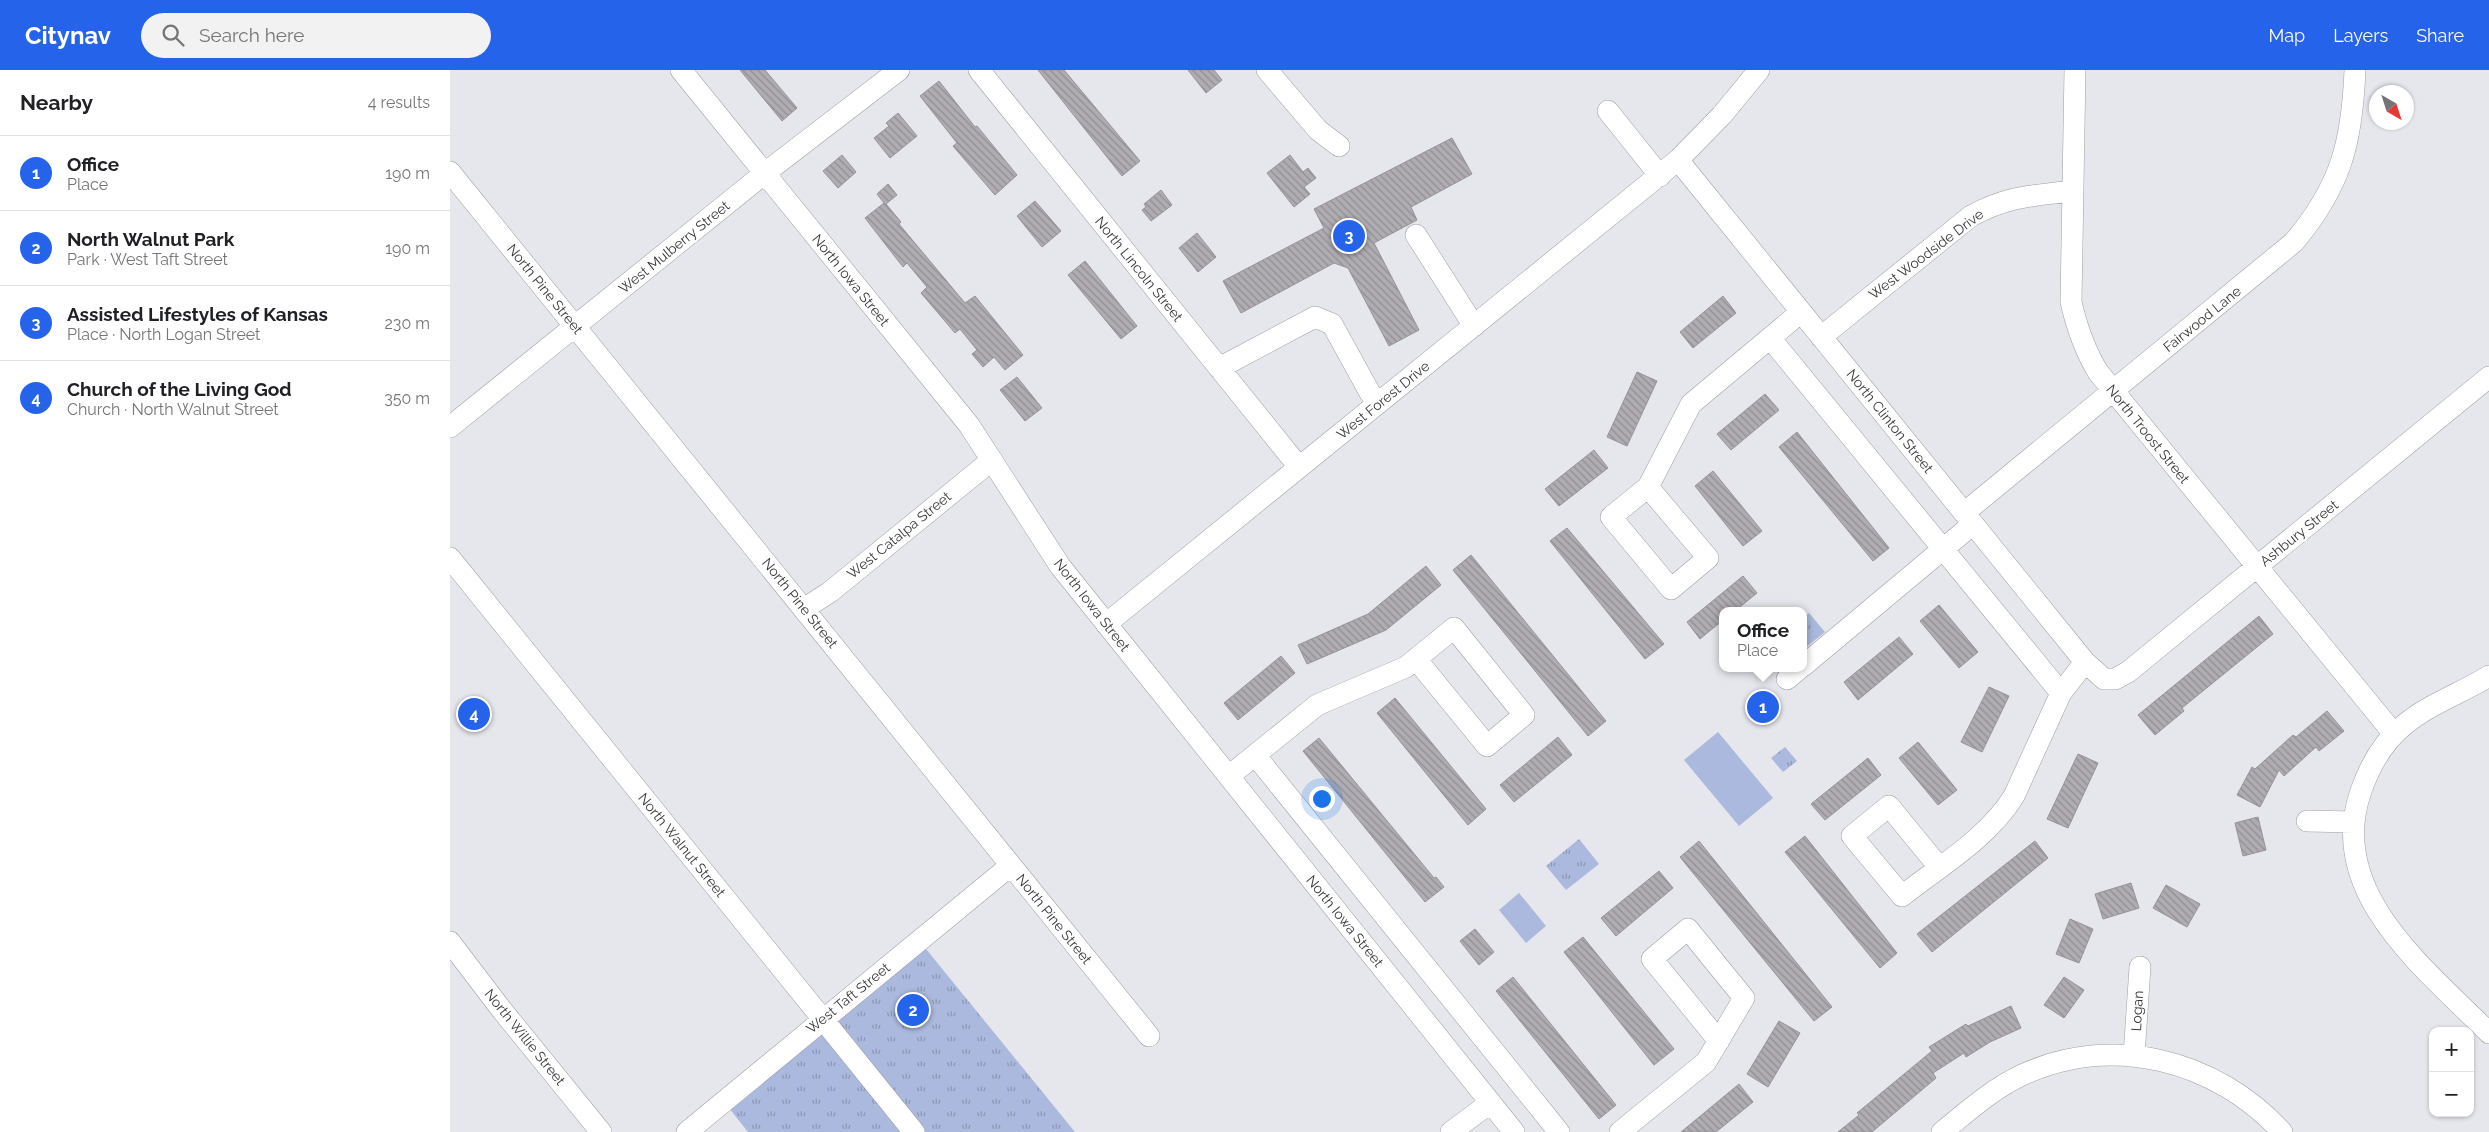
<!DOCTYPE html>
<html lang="en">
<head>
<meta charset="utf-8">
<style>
	body { margin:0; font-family:Raleway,sans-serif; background:#f2f2f2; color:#202124 }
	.controls { position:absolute; right:15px; bottom:15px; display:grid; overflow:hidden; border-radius:10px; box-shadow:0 1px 4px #0004 }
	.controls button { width:45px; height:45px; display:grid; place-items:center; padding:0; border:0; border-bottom:1px solid #e0e0e0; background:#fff; color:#202124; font:25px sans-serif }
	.compass { position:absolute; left:1919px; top:15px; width:45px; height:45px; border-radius:50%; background:#fff; box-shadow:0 1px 4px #0004; rotate:141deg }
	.you { position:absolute; left:871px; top:728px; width:18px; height:18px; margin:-12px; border:4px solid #fff; border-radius:50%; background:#1a73e8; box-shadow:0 0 0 8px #1a73e833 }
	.badge { display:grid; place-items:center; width:32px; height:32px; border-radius:50%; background:#2563eb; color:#fff; font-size:16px; font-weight:700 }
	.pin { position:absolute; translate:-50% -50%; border:2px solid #fff; box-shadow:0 1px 5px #0006 }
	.popup { position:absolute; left:1269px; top:537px; width:88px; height:65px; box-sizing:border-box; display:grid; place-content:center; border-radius:10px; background:#fff; filter:drop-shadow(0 1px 4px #0005); font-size:16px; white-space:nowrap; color:#757577 }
	.popup b { font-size:19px; color:#202124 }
	.popup::after { content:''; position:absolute; left:50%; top:100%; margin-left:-10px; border:10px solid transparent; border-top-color:#fff }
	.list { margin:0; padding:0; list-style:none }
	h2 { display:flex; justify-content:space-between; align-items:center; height:65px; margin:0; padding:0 20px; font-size:21px }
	h2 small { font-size:16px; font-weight:400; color:#757577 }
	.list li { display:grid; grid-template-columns:32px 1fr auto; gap:15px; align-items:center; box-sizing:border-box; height:75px; padding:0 20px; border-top:1px solid #e0e0e0 }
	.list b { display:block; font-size:19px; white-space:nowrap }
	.list p { margin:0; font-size:16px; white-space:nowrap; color:#757577 }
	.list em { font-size:16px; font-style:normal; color:#757577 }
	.icon { flex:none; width:28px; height:28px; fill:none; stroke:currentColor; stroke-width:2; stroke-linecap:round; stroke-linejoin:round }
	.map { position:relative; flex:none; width:2039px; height:1062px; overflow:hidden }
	header { display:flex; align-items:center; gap:30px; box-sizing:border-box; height:70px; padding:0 25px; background:#2563eb; color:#fff }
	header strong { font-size:24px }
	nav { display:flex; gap:28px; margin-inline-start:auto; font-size:18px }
	.search { width:350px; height:45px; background:#f2f2f2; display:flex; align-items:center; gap:12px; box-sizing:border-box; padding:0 18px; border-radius:28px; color:#757577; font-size:19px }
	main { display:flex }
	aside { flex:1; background:#fff }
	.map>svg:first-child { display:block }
	.grass { fill:url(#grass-tufts) }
	.garden { fill:#aab9dd }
	.building { fill:url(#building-back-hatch); stroke:#979398 }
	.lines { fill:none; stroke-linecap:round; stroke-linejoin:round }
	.minor-casing { stroke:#9c9fa4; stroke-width:22 }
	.minor { stroke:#fff; stroke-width:21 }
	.labels { text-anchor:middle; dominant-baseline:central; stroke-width:4.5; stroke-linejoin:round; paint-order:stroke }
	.street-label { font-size:14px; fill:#353638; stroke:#fff }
</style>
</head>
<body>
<header>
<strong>Citynav</strong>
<div class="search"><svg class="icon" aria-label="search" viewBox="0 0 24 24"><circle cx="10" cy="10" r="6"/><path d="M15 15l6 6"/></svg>Search here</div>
<nav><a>Map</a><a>Layers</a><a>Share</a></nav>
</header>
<main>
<aside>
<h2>Nearby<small>4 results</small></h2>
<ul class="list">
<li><span class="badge">1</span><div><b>Office</b><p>Place</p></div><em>190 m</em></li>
<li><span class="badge">2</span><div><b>North Walnut Park</b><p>Park · West Taft Street</p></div><em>190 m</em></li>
<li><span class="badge">3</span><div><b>Assisted Lifestyles of Kansas</b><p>Place · North Logan Street</p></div><em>230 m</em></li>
<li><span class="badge">4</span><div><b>Church of the Living God</b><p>Church · North Walnut Street</p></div><em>350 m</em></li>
</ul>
</aside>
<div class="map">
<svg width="2039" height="1062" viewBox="0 0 2039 1062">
	<defs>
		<pattern id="grass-tufts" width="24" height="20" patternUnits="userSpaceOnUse" patternTransform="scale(1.25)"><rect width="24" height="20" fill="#aab9dd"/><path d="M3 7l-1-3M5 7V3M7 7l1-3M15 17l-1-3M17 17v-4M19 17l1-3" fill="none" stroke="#8b97b4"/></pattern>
		<pattern id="building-back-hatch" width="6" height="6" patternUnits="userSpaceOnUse" patternTransform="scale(1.25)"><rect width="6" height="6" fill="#b0adb2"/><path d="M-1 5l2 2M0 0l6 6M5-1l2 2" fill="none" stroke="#908e92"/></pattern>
	</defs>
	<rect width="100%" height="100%" fill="#e5e7ed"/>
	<path class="grass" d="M 1359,543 L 1375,562 L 1356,577 L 1353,574 L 1353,548 Z
		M 1335,677 L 1347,691 L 1333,702 L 1321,688 Z
		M 1129,769 L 1149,794 L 1116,820 L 1096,796 Z
		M 476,879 L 625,1062 L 298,1062 L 279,1038 Z"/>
	<path class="garden" d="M 1268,662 L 1323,728 L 1289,756 L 1234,690 Z
		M 1069,823 L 1096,856 L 1076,873 L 1049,840 Z"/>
	<path class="building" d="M 290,0 L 315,0 L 347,38 L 332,51 Z
		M 588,0 L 614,0 L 690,91 L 672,106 Z
		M 738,0 L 764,0 L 772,10 L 756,23 Z
		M 489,11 L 525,57 L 527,56 L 567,105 L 545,125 L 503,76 L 507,73 L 470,26 Z
		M 448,43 L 467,66 L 440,88 L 424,68 L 439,56 L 436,53 Z
		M 1002,68 L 1022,104 L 961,137 L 967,150 L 924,173 L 969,260 L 939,276 L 898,198 L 884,193 L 791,243 L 773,211 L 874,158 L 864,139 Z
		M 392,85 L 406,102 L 388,118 L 373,101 Z
		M 840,85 L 853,102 L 858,98 L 866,108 L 854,117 L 860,124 L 844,137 L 817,103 Z
		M 438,114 L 447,125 L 436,134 L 451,152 L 449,154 L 515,233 L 525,226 L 573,285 L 555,300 L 544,287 L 533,297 L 522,284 L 527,280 L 510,259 L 505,263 L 471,223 L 477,217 L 457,193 L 453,197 L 415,148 L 434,133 L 427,124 Z
		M 711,120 L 722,135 L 701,151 L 692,140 L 696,137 L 694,134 Z
		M 585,131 L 611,161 L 592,177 L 567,146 Z
		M 747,163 L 766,187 L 748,202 L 729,178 Z
		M 635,191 L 687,256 L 671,269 L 618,205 Z
		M 1273,226 L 1286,243 L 1243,278 L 1230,262 Z
		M 1187,302 L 1207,311 L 1177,376 L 1157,367 Z
		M 567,307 L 592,338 L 575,351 L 550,320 Z
		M 1315,324 L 1329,340 L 1281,380 L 1267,364 Z
		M 1347,362 L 1439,478 L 1423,491 L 1329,377 Z
		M 1144,380 L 1158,398 L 1109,436 L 1095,419 Z
		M 1263,401 L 1312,461 L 1293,476 L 1245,416 Z
		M 1117,458 L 1214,574 L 1195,589 L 1100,471 Z
		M 1021,485 L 1156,651 L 1138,666 L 1003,500 Z
		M 976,496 L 991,515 L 936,560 L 857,594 L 848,575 L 918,544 Z
		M 1293,506 L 1307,523 L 1285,541 L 1273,541 L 1273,550 L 1250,569 L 1237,552 Z
		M 1489,535 L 1528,582 L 1509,598 L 1470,551 Z
		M 1809,546 L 1823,564 L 1732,638 L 1734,641 L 1705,665 L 1688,645 Z
		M 1449,567 L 1463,584 L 1408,630 L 1394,612 Z
		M 831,586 L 845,603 L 788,650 L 774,633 Z
		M 1539,617 L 1559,626 L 1532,682 L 1511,672 Z
		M 1311,620 L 1330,642 L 1315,655 L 1296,633 Z
		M 945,628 L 1036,739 L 1018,755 L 927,643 Z
		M 1877,641 L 1894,661 L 1869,681 L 1866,677 L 1834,706 L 1829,700 L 1810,737 L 1787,725 L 1802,697 L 1805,699 L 1843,665 L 1846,667 Z
		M 1108,667 L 1122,685 L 1064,732 L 1050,715 Z
		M 869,668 L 984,808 L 986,807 L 994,817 L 975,832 L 853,681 Z
		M 1468,672 L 1507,720 L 1488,735 L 1449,688 Z
		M 1628,684 L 1648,693 L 1618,758 L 1597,749 Z
		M 1418,688 L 1431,705 L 1375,750 L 1361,734 Z
		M 1808,747 L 1816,780 L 1793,786 L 1785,753 Z
		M 1355,766 L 1447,883 L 1430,898 L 1335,782 Z
		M 1249,771 L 1382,937 L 1364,951 L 1230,787 Z
		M 1585,771 L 1598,788 L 1482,882 L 1467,864 Z
		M 1209,801 L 1223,818 L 1166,866 L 1151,848 Z
		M 1681,813 L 1689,838 L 1653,849 L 1645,824 Z
		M 1716,815 L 1750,834 L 1737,857 L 1703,838 Z
		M 1620,849 L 1643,859 L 1629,893 L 1606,884 Z
		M 1025,859 L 1044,882 L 1029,895 L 1010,871 Z
		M 1133,867 L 1224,979 L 1204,995 L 1114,882 Z
		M 1063,907 L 1166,1035 L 1149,1049 L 1046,921 Z
		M 1614,907 L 1634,920 L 1614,948 L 1594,935 Z
		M 1561,936 L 1571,958 L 1540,972 L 1516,987 L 1514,983 L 1483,1003 L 1486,1008 L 1422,1062 L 1388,1062 L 1409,1045 L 1407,1043 L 1482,981 L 1479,977 L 1516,954 L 1518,956 Z
		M 1329,951 L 1350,963 L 1318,1017 L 1297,1004 Z
		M 1289,1014 L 1303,1032 L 1266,1062 L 1231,1062 Z"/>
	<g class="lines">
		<defs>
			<path id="minor" d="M 231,0 L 519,355 L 610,496 L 1064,1062
				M 529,0 L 849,397
				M 817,0 L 868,60 L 889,76
				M 1625,0 L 1621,232 C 1627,258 1634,279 1648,302 L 1944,664
				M 1158,41 L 1210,106
				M 1228,90 L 1635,592 L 1654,609 L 1665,609 L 1678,602 L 2039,307
				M 0,102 L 699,966
				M 966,165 L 1024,256
				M 1371,267 L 1521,146 C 1558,126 1581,126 1622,121
				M 1320,268 L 1611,623
				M 769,298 L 865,247 L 882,254 L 920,323 L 928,333
				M 0,357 L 315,103 L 449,0
				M 1198,417 L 1258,488 L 1221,519 L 1161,447 L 1198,417 L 1241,334 L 1351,242
				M 1514,443 L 1844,172 C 1891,116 1902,73 1905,0
				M 0,488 L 464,1062
				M 355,538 L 380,522 L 542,390
				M 656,554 L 1228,90 L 1272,45 L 1309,0
				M 1353,596 L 1523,454
				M 2039,606 C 2012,623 1979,634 1954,655 C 1933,672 1920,695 1911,721 C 1875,823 1976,899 2039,963
				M 1337,609 L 1350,598
				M 805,685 L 1109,1062
				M 779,706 L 867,635 L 956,597 L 1004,558 L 1074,645 L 1037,676 L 966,589
				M 1857,751 L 1904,752
				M 1489,797 L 1439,736 L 1402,766 L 1452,826 C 1490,796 1538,768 1564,726 L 1611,623 L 1635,592
				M 0,872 L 51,939 L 151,1062
				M 1684,986 L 1690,897
				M 237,1062 L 560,796
				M 1001,1062 L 1040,1033
				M 1170,1062 L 1256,992 L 1294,928 L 1238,859 L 1202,889 L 1269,971
				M 1492,1062 C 1517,1042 1542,1019 1572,1005 C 1663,963 1766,990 1832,1062"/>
		</defs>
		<use href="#minor" class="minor-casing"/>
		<use href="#minor" class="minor"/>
	</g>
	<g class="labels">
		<g class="street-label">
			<text transform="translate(224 177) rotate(-39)">West Mulberry Street</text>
			<text transform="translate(1476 184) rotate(-37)">West Woodside Drive</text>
			<text transform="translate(689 199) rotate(51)">North Lincoln Street</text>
			<text transform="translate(401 210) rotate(51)">North Iowa Street</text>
			<text transform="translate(95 219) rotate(51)">North Pine Street</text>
			<text transform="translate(1752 249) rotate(-39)">Fairwood Lane</text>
			<text transform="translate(933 330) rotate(-39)">West Forest Drive</text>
			<text transform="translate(1440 351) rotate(51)">North Clinton Street</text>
			<text transform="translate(1698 364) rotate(51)">North Troost Street</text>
			<text transform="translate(1849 463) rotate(-39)">Ashbury Street</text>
			<text transform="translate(449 465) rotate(-39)">West Catalpa Street</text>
			<text transform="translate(350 533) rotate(51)">North Pine Street</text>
			<text transform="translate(642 535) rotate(52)">North Iowa Street</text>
			<text transform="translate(232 775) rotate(51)">North Walnut Street</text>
			<text transform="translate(604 849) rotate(51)">North Pine Street</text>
			<text transform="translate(895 851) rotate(51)">North Iowa Street</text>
			<text transform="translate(398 928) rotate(-39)">West Taft Street</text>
			<text transform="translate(1687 941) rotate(-87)">Logan</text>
			<text transform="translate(75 967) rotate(51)">North Willie Street</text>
		</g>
	</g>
</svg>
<div class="controls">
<button>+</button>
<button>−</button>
</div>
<svg class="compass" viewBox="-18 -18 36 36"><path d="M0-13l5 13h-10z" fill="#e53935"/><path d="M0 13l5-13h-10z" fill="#757577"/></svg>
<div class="you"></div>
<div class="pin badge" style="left:1313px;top:637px">1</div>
<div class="popup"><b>Office</b>Place</div>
<div class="pin badge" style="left:463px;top:940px">2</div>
<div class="pin badge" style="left:899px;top:166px">3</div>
<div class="pin badge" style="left:24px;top:644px">4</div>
</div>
</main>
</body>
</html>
